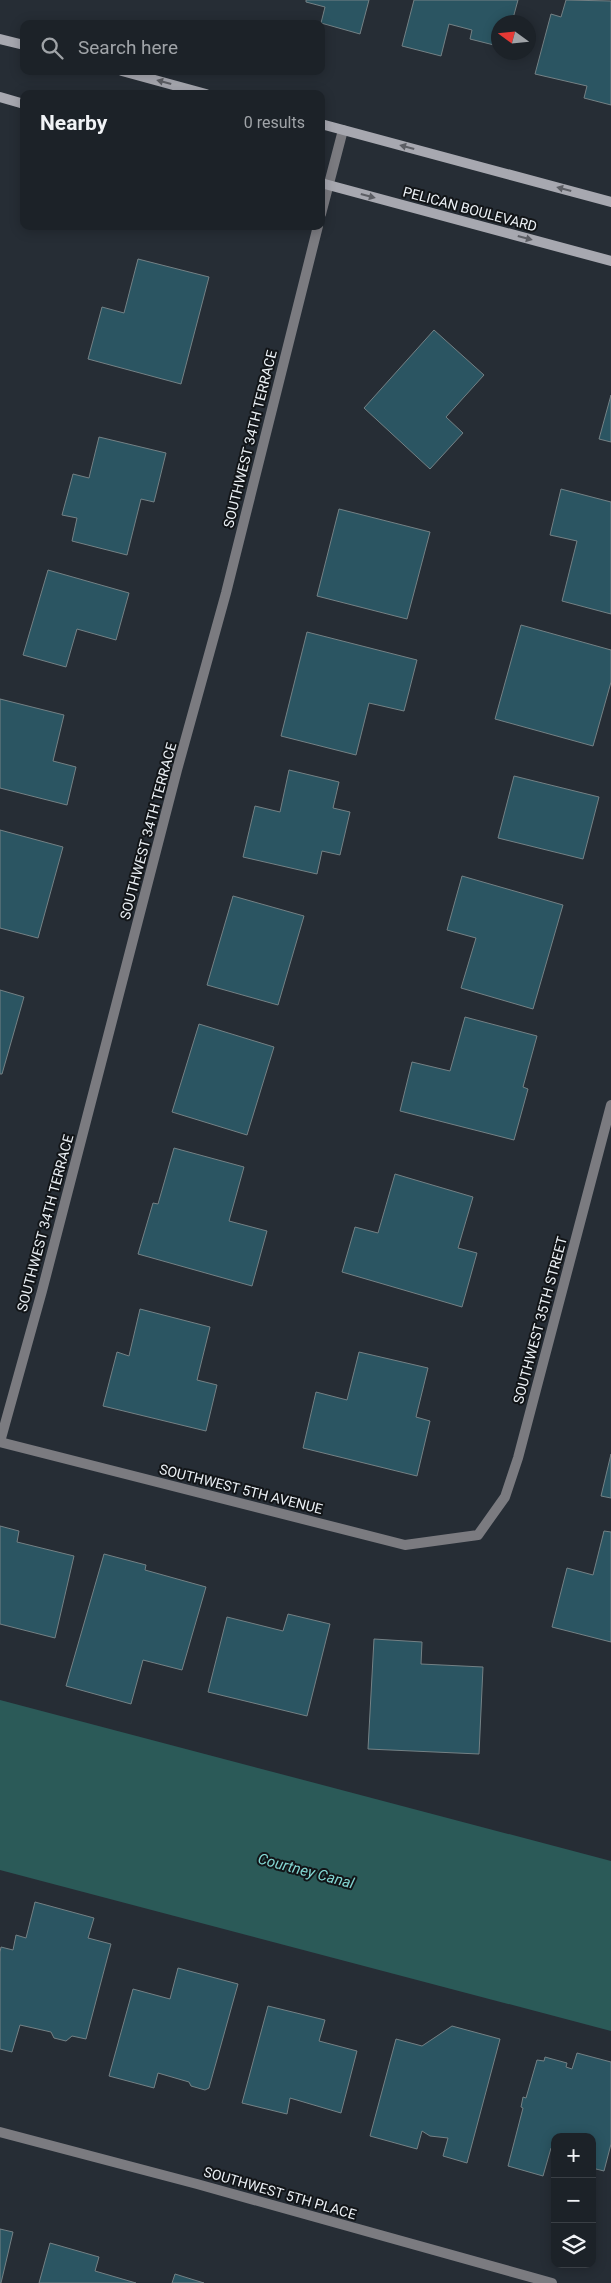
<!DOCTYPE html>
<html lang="en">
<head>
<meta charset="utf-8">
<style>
	body { margin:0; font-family:Roboto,sans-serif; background:#292f34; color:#f1f3f6 }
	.controls { position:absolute; right:15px; bottom:15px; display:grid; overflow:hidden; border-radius:10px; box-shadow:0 2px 12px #0003 }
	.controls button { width:45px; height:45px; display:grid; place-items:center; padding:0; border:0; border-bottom:1px solid #3a3f45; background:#1c2228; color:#f1f3f6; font:25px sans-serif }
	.compass { position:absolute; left:491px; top:15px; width:45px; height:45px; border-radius:50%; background:#1c2228; box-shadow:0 2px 12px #0003; rotate:285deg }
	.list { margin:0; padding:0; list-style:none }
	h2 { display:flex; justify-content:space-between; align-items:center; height:65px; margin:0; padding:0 20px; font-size:21px }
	h2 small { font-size:16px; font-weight:400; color:#a0a4a8 }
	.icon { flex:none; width:28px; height:28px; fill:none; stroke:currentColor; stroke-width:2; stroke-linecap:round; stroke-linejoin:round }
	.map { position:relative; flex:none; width:611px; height:2283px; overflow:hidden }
	.search { position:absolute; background:#1c2228; box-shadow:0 2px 12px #0003; left:20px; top:20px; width:305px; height:55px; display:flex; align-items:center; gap:12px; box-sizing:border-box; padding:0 18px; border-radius:10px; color:#a0a4a8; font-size:19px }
	.panel { position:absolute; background:#1c2228; box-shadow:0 2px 12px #0003; left:20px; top:90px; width:305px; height:140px; border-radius:10px }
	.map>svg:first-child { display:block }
	.water { fill:#2b5a58 }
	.building { fill:#2b5562; stroke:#748185 }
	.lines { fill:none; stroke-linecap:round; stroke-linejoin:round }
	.street { stroke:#7b7b80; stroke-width:10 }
	.secondary { stroke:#a7a8b0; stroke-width:10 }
	.oneway { fill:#5c5e64 }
	.labels { text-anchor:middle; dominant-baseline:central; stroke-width:4; stroke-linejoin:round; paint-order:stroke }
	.street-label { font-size:14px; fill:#ecf1f6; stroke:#121518 }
	.water-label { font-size:15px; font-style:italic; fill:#84d7d3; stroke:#121518 }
</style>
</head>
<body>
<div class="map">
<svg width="611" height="2283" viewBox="0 0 611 2283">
	<rect width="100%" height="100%" fill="#262d35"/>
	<path class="water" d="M 0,1700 L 611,1861 L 611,2031 L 0,1870 Z"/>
	<path class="building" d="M 306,0 L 369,0 L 360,34 L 321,23 L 325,7 L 306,2 Z
		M 414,0 L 518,0 L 512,22 L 498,22 L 498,46 L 470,39 L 472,30 L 449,24 L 441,56 L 402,46 Z
		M 566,0 L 611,1 L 611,105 L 584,98 L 587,86 L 535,74 L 551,14 L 561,17 Z
		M 138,259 L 209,277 L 181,384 L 88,359 L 102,307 L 124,313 Z
		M 434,330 L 484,375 L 446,417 L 463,433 L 430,469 L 364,408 Z
		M 611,395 L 611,442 L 599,439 Z
		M 99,437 L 166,453 L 154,502 L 141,499 L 127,555 L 72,541 L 77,518 L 62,515 L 73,474 L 89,478 Z
		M 561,489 L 611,502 L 611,614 L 562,601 L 577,541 L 550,535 Z
		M 339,509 L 430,532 L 407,619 L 317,596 Z
		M 48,570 L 129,593 L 116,640 L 77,629 L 66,667 L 23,655 Z
		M 521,625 L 611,650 L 611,682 L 593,746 L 495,719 Z
		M 307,632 L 417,660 L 404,711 L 369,703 L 356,755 L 281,736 Z
		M 0,699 L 64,715 L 53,761 L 76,767 L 67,805 L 0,788 Z
		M 289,770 L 339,782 L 333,808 L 350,812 L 340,855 L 322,851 L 317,874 L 243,857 L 255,806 L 280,812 Z
		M 514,776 L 599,797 L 583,859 L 498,838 Z
		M 0,830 L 63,847 L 38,938 L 0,928 Z
		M 462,876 L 563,905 L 533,1009 L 461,988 L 476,938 L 447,930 Z
		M 233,896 L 304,916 L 278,1005 L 207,985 Z
		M 0,990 L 24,997 L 2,1074 L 0,1074 Z
		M 465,1017 L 537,1036 L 523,1087 L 528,1089 L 514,1140 L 400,1111 L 412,1062 L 450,1071 Z
		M 199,1024 L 274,1047 L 247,1135 L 172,1112 Z
		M 174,1148 L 244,1167 L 229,1221 L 267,1231 L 252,1286 L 138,1254 L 153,1203 L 158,1204 Z
		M 395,1174 L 473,1197 L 458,1248 L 477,1253 L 462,1307 L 342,1272 L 355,1227 L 378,1233 Z
		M 140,1309 L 210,1327 L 197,1380 L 217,1385 L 206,1431 L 103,1406 L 117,1352 L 129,1356 Z
		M 359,1352 L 428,1368 L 416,1417 L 430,1421 L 417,1476 L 303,1448 L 316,1392 L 347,1400 Z
		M 611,1454 L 611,1498 L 601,1496 Z
		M 0,1526 L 19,1531 L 17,1542 L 74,1556 L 55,1638 L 0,1624 Z
		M 604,1531 L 611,1532 L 611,1642 L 552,1627 L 567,1568 L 593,1575 Z
		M 104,1554 L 146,1565 L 145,1570 L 206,1587 L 182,1670 L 143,1660 L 131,1704 L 66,1686 Z
		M 288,1614 L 330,1624 L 307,1716 L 208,1692 L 227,1617 L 283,1631 Z
		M 374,1639 L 422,1642 L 421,1664 L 483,1667 L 479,1754 L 368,1749 Z
		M 35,1902 L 94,1918 L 88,1938 L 111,1944 L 86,2039 L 72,2036 L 66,2041 L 54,2038 L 51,2032 L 20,2025 L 12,2052 L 0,2049 L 0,1952 L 1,1947 L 13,1950 L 16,1935 L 26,1938 Z
		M 178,1968 L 238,1984 L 209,2088 L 205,2090 L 191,2086 L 189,2082 L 158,2073 L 154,2088 L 109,2076 L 133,1989 L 170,1999 Z
		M 268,2006 L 325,2020 L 319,2041 L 357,2051 L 341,2113 L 290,2098 L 287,2114 L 242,2103 Z
		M 452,2026 L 500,2039 L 467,2163 L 443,2156 L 448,2138 L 430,2136 L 422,2131 L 417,2149 L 370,2136 L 396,2039 L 422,2046 Z
		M 577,2053 L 611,2062 L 611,2144 L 604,2171 L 592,2168 L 592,2137 L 555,2137 L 555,2149 L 551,2148 L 543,2176 L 508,2166 L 523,2108 L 521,2107 L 523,2097 L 526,2098 L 537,2060 L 544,2061 L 545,2057 L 567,2063 L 566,2067 L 572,2069 Z
		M 0,2229 L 13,2232 L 1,2283 L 0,2283 Z
		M 50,2243 L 99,2257 L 95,2271 L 136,2283 L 39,2283 Z
		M 175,2274 L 204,2283 L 172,2283 Z"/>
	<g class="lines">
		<path class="street" d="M 321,214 L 343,130
			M 0,1442 L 42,1291 L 177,770 L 226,593 L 318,226
			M 0,1442 L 405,1545 L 478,1535 L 505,1497 L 518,1458 L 611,1105
			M 0,2132 L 197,2184 L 552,2283"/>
		<path class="secondary" d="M 0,39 L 24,45
			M 122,71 L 206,94
			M 0,97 L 24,104
			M 321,124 L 611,202
			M 321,183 L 611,261"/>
	</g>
	<defs><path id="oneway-solid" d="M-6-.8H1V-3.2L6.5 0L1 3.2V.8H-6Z" transform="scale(1.25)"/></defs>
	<g class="oneway">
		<use href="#oneway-solid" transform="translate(164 82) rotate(-165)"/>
		<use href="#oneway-solid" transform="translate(407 147) rotate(-165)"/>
		<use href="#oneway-solid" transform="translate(564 189) rotate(-165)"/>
		<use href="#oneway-solid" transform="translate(368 196) rotate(15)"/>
		<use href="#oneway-solid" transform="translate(525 238) rotate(15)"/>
	</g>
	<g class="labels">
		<g class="street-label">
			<text transform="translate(470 209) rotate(15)">PELICAN BOULEVARD</text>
			<text transform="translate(250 439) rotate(-76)">SOUTHWEST 34TH TERRACE</text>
			<text transform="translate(148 831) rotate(-75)">SOUTHWEST 34TH TERRACE</text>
			<text transform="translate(45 1223) rotate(-75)">SOUTHWEST 34TH TERRACE</text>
			<text transform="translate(540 1320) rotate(-75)">SOUTHWEST 35TH STREET</text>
			<text transform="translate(241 1489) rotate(14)">SOUTHWEST 5TH AVENUE</text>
			<text transform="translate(280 2193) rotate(16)">SOUTHWEST 5TH PLACE</text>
		</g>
		<g class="water-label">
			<text transform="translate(306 1871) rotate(15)">Courtney Canal</text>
		</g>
	</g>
</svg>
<div class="controls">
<button>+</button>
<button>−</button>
<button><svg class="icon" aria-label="layers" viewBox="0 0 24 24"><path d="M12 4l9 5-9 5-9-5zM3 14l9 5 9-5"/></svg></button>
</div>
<svg class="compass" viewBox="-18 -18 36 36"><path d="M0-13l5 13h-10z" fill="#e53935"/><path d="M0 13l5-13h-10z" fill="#a0a4a8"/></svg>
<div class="search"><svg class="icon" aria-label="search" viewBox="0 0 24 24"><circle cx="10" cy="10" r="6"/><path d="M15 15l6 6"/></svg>Search here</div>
<section class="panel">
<h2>Nearby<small>0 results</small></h2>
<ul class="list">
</ul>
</section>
</div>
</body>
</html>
